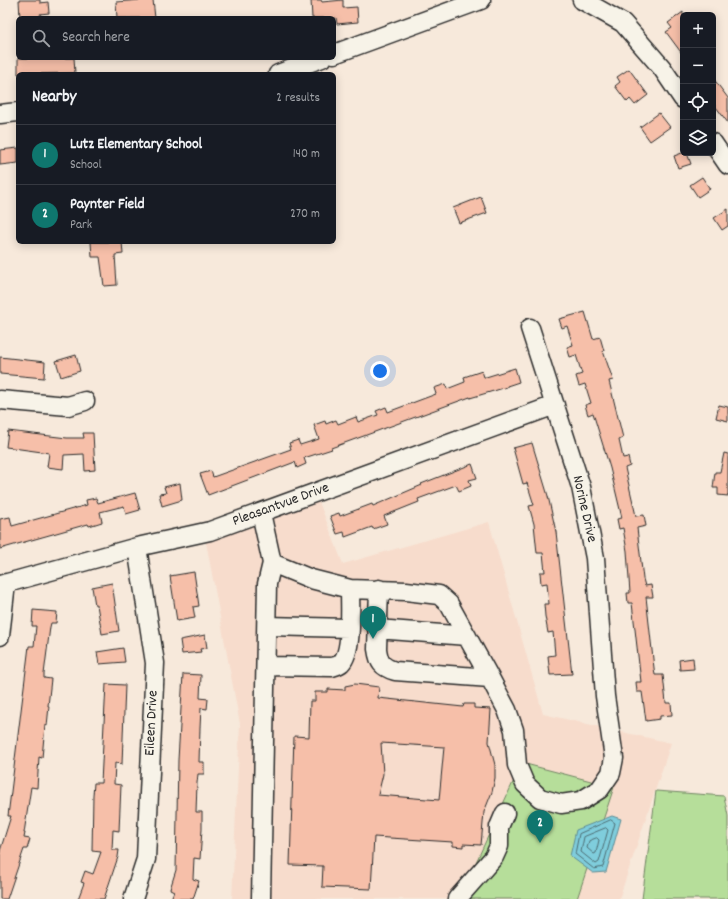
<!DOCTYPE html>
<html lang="en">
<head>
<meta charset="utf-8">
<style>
	body { margin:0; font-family:Dekko,sans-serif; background:#20242c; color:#f1f3f6 }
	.controls { position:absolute; right:12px; top:12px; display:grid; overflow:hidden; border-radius:6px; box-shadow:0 2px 10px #0003 }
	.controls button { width:36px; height:36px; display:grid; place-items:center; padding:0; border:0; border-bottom:1px solid #363941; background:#171b24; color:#f1f3f6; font:20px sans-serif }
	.you { position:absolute; left:380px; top:371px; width:14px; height:14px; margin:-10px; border:3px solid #fff; border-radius:50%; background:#1a73e8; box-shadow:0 0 0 6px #1a73e833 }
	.badge { display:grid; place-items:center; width:26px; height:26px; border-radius:50%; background:#0f766e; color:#fff; font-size:13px; font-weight:700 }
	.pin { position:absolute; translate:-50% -33px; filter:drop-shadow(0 1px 2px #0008) }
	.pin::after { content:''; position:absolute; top:21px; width:14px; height:12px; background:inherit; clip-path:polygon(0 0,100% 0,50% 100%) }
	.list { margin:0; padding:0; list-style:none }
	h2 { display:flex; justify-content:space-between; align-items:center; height:52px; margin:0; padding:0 16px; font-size:17px }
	h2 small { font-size:13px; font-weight:400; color:#9ea1a6 }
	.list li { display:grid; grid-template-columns:26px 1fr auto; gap:12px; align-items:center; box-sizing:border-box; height:60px; padding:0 16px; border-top:1px solid #363941 }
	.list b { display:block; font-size:15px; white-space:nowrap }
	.list p { margin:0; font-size:13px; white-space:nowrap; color:#9ea1a6 }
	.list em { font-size:13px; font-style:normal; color:#9ea1a6 }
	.icon { flex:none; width:22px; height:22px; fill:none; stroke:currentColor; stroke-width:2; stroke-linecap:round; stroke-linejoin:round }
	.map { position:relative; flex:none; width:728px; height:899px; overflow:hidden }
	.search { position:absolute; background:#171b24; box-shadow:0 2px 10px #0003; left:16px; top:16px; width:320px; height:44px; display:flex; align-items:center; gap:10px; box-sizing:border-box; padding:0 14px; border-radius:6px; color:#9ea1a6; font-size:15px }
	.panel { position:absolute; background:#171b24; box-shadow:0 2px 10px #0003; left:16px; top:72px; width:320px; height:172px; border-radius:6px }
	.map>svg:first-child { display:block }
	.built { fill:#f7dccc }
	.green { fill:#b6de9a; stroke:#708462 }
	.water { fill:#7fcddc; stroke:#5d8c95 }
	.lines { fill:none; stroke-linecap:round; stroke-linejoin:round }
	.shore { stroke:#4d6c72; stroke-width:1 }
	.building { fill:#f6bfa9; stroke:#2b2b2b; fill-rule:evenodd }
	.minor-casing { stroke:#2b2b2b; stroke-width:21 }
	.minor { stroke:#f7f3e8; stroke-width:18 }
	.labels { text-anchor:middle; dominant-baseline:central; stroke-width:3; stroke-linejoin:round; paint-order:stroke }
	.street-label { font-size:15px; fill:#2b2b2b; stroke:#f7f3e8 }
</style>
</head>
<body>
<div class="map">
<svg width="728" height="899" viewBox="0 0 728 899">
	<rect width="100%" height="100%" fill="#f7e9db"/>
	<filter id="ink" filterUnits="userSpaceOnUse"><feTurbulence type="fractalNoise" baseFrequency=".025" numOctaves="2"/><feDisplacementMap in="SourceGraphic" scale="8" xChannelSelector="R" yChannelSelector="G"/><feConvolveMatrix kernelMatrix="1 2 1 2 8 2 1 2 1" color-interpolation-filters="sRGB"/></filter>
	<g filter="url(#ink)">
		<path class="built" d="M 319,502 L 343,564 L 489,522 L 543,714 L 671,743 L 619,899 L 232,899 L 240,724 L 206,542 Z"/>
		<path class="green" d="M 522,763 L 614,787 L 577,899 L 459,899 Z
			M 656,791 L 724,796 L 728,816 L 728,899 L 642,899 Z"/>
		<path class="water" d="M 612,816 L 621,819 L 606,872 L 593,873 L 570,856 L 576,830 Z"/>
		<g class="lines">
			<path class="shore" d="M 611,820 L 615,823 L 603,867 L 594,869 L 575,854 L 579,834 Z
				M 606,828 L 608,830 L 599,862 L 596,864 L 581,852 L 584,837 Z
				M 597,838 L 599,840 L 596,853 L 594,854 L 587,848 L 589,841 Z"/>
		</g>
		<path class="building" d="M 19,0 L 40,0 L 40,3 L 48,2 L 49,13 L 40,14 L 41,18 L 20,18 Z
			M 141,0 L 153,0 L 155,18 L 117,18 L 116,2 Z
			M 311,0 L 321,0 L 322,2 L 343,0 L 343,8 L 357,7 L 358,22 L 337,24 L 336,18 L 312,18 Z
			M 683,12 L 683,55 L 666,32 L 672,28 L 668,23 Z
			M 18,58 L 74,58 L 75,73 L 18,74 Z
			M 629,69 L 648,95 L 635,105 L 630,99 L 627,102 L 615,86 L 620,82 L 617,77 Z
			M 713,78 L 728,98 L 728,123 L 713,103 Z
			M 659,113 L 670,127 L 650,141 L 640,127 Z
			M 18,148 L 18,163 L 0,165 L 0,150 Z
			M 682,153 L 687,153 L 691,164 L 678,168 L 674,156 Z
			M 702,177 L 710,189 L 698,197 L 690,185 Z
			M 481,197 L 487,213 L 459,223 L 453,208 Z
			M 728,209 L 728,226 L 722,230 L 714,218 Z
			M 91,242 L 122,242 L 123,254 L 115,255 L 117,285 L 104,286 L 100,257 L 92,257 Z
			M 585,312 L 593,339 L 600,337 L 604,351 L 603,351 L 613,380 L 609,381 L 623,438 L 619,440 L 623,458 L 628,457 L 630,466 L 625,468 L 636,516 L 644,515 L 646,526 L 637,528 L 643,579 L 645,586 L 651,585 L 653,597 L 646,597 L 654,668 L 655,675 L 663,675 L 666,703 L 671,703 L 672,715 L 660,716 L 660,719 L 646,721 L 642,692 L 637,692 L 636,682 L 641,682 L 632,603 L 628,603 L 627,593 L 630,593 L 627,551 L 623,528 L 619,529 L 617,519 L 622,518 L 610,468 L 593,413 L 588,415 L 585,405 L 591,403 L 585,384 L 579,386 L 576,376 L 582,374 L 576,355 L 570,357 L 567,347 L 573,345 L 567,326 L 562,328 L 559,319 Z
			M 76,355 L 80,371 L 61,377 L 56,361 Z
			M 0,357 L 45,362 L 44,378 L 0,374 Z
			M 515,368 L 519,382 L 507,386 L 507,387 L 470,398 L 470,397 L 331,448 L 332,449 L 304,458 L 306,464 L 297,468 L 295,462 L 208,495 L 200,474 L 211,471 L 213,477 L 291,449 L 289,443 L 298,440 L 300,445 L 319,439 L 314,425 L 325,421 L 326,424 L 336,420 L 338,424 L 356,417 L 358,422 L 378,415 L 376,411 L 386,407 L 388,412 L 436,394 L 434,388 L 446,384 L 447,389 L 465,382 L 464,377 L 482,371 L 484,377 L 486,377 Z
			M 719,405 L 728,407 L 728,421 L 716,418 Z
			M 8,431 L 67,438 L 84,438 L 83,433 L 93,433 L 95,470 L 85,471 L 84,454 L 64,455 L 63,469 L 47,467 L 49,453 L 6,447 Z
			M 532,443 L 548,496 L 556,532 L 572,674 L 550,675 L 548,656 L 555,655 L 553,632 L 548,633 L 545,616 L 544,604 L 549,604 L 547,583 L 541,584 L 540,572 L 545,572 L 543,553 L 537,553 L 534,524 L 529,506 L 534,505 L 527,483 L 523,484 L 513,448 Z
			M 724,453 L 728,454 L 728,496 L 718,495 L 718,488 L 713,488 L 715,472 L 720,472 Z
			M 472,464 L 477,478 L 469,480 L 471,486 L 459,491 L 456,485 L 418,499 L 419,502 L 384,516 L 387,524 L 373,529 L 372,527 L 345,537 L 344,532 L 337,534 L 330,516 L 339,513 L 340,516 L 372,504 L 373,506 L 422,485 L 421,484 Z
			M 180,483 L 182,500 L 162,506 L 159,494 L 166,493 L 164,487 Z
			M 135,493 L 140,510 L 126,514 L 124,506 L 100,512 L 102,522 L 89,526 L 88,524 L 0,549 L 0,519 L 10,517 L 12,526 L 87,505 L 86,500 L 96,498 L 98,503 Z
			M 194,572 L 199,606 L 193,607 L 195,618 L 177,621 L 170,576 Z
			M 112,583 L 119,631 L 102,634 L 97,605 L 95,605 L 92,587 Z
			M 33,610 L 57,612 L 56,623 L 51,623 L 50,627 L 44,674 L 44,678 L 51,679 L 48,706 L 49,706 L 47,726 L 45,725 L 42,758 L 39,757 L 37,788 L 31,787 L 24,833 L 25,833 L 24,838 L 30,839 L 27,849 L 24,849 L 7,899 L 0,899 L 0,851 L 11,816 L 8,816 L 29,646 L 34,646 L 36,626 L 32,626 Z
			M 205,635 L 207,648 L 200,649 L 201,652 L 182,654 L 180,640 Z
			M 123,648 L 125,662 L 99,664 L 97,652 Z
			M 693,658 L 694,669 L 680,670 L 679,660 Z
			M 183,674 L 201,675 L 200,698 L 208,699 L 207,709 L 201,708 L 200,728 L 199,762 L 204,762 L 204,774 L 198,774 L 197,783 L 196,812 L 202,812 L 202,829 L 200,859 L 194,858 L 193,879 L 199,881 L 193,899 L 171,899 L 174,891 L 170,889 L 176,870 L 178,760 Z
			M 106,684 L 125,685 L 122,764 L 115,763 L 114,784 L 121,785 L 119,831 L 113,830 L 112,850 L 119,850 L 118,857 L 104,899 L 78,899 L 84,883 L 81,882 L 85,871 L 93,874 L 101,852 L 92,851 L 93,796 L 94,783 L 101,783 Z
			M 355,684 L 379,687 L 378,698 L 463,707 L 464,704 L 474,704 L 474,708 L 491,709 L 489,742 L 495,765 L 495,778 L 492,792 L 484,812 L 481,845 L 463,844 L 463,847 L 453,846 L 453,842 L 374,837 L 371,889 L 322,887 L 323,866 L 290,865 L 294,736 L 309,737 L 310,701 L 315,701 L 315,692 L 328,692 L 328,689 L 345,690 L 345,686 ZM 381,743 L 444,747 L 439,800 L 378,795 L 383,774 Z"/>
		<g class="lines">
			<defs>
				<path id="minor" d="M 582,0 L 623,23 L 662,68 L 683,99
					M 334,54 L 481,0
					M 278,74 L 322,58
					M 0,114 L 18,112
					M 713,143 L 728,165
					M 0,400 L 68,406 L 85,401
					M 261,513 L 272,563 L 267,584 L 261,899
					M 272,563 L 311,579 L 350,589 L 406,591 L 439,595 L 449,604 L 490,678 L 395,671 C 382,667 379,663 377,649 L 379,589
					M 0,585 L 137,547 L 210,531 L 555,405
					M 267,626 L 349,628
					M 377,629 L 467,636
					M 0,636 L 6,583
					M 266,666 L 332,667 C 335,666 339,665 341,663 C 353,652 350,605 350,589
					M 490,678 L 507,710 L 514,730 L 517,765 L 525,784 L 540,798 L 561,804 L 581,801 L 600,789 L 611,773 L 614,758 L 605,696 L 595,558 L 581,487 L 530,328
					M 133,899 L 146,859 L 155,663 L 137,547
					M 457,899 L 494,857 L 499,846 L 499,827 L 505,813"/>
			</defs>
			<use href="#minor" class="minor-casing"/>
			<use href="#minor" class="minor"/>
		</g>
	</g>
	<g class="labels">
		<g class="street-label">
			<text transform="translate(281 505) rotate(-20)">Pleasantvue Drive</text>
			<text transform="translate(584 509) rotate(77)">Norine Drive</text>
			<text transform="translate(152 723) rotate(-87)">Eileen Drive</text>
		</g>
	</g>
</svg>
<div class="controls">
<button>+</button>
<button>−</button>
<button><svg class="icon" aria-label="locate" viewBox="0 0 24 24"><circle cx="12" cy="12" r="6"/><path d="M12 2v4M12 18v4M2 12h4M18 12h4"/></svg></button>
<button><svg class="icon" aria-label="layers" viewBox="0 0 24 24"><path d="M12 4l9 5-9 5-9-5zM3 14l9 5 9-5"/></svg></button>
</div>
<div class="you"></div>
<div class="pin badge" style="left:373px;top:639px">1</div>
<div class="pin badge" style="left:540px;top:843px">2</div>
<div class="search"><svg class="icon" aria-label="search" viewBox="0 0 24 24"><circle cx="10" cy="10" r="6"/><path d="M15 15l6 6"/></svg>Search here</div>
<section class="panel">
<h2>Nearby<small>2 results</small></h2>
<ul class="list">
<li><span class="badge">1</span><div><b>Lutz Elementary School</b><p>School</p></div><em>140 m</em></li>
<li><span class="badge">2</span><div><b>Paynter Field</b><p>Park</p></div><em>270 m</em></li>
</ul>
</section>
</div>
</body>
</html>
